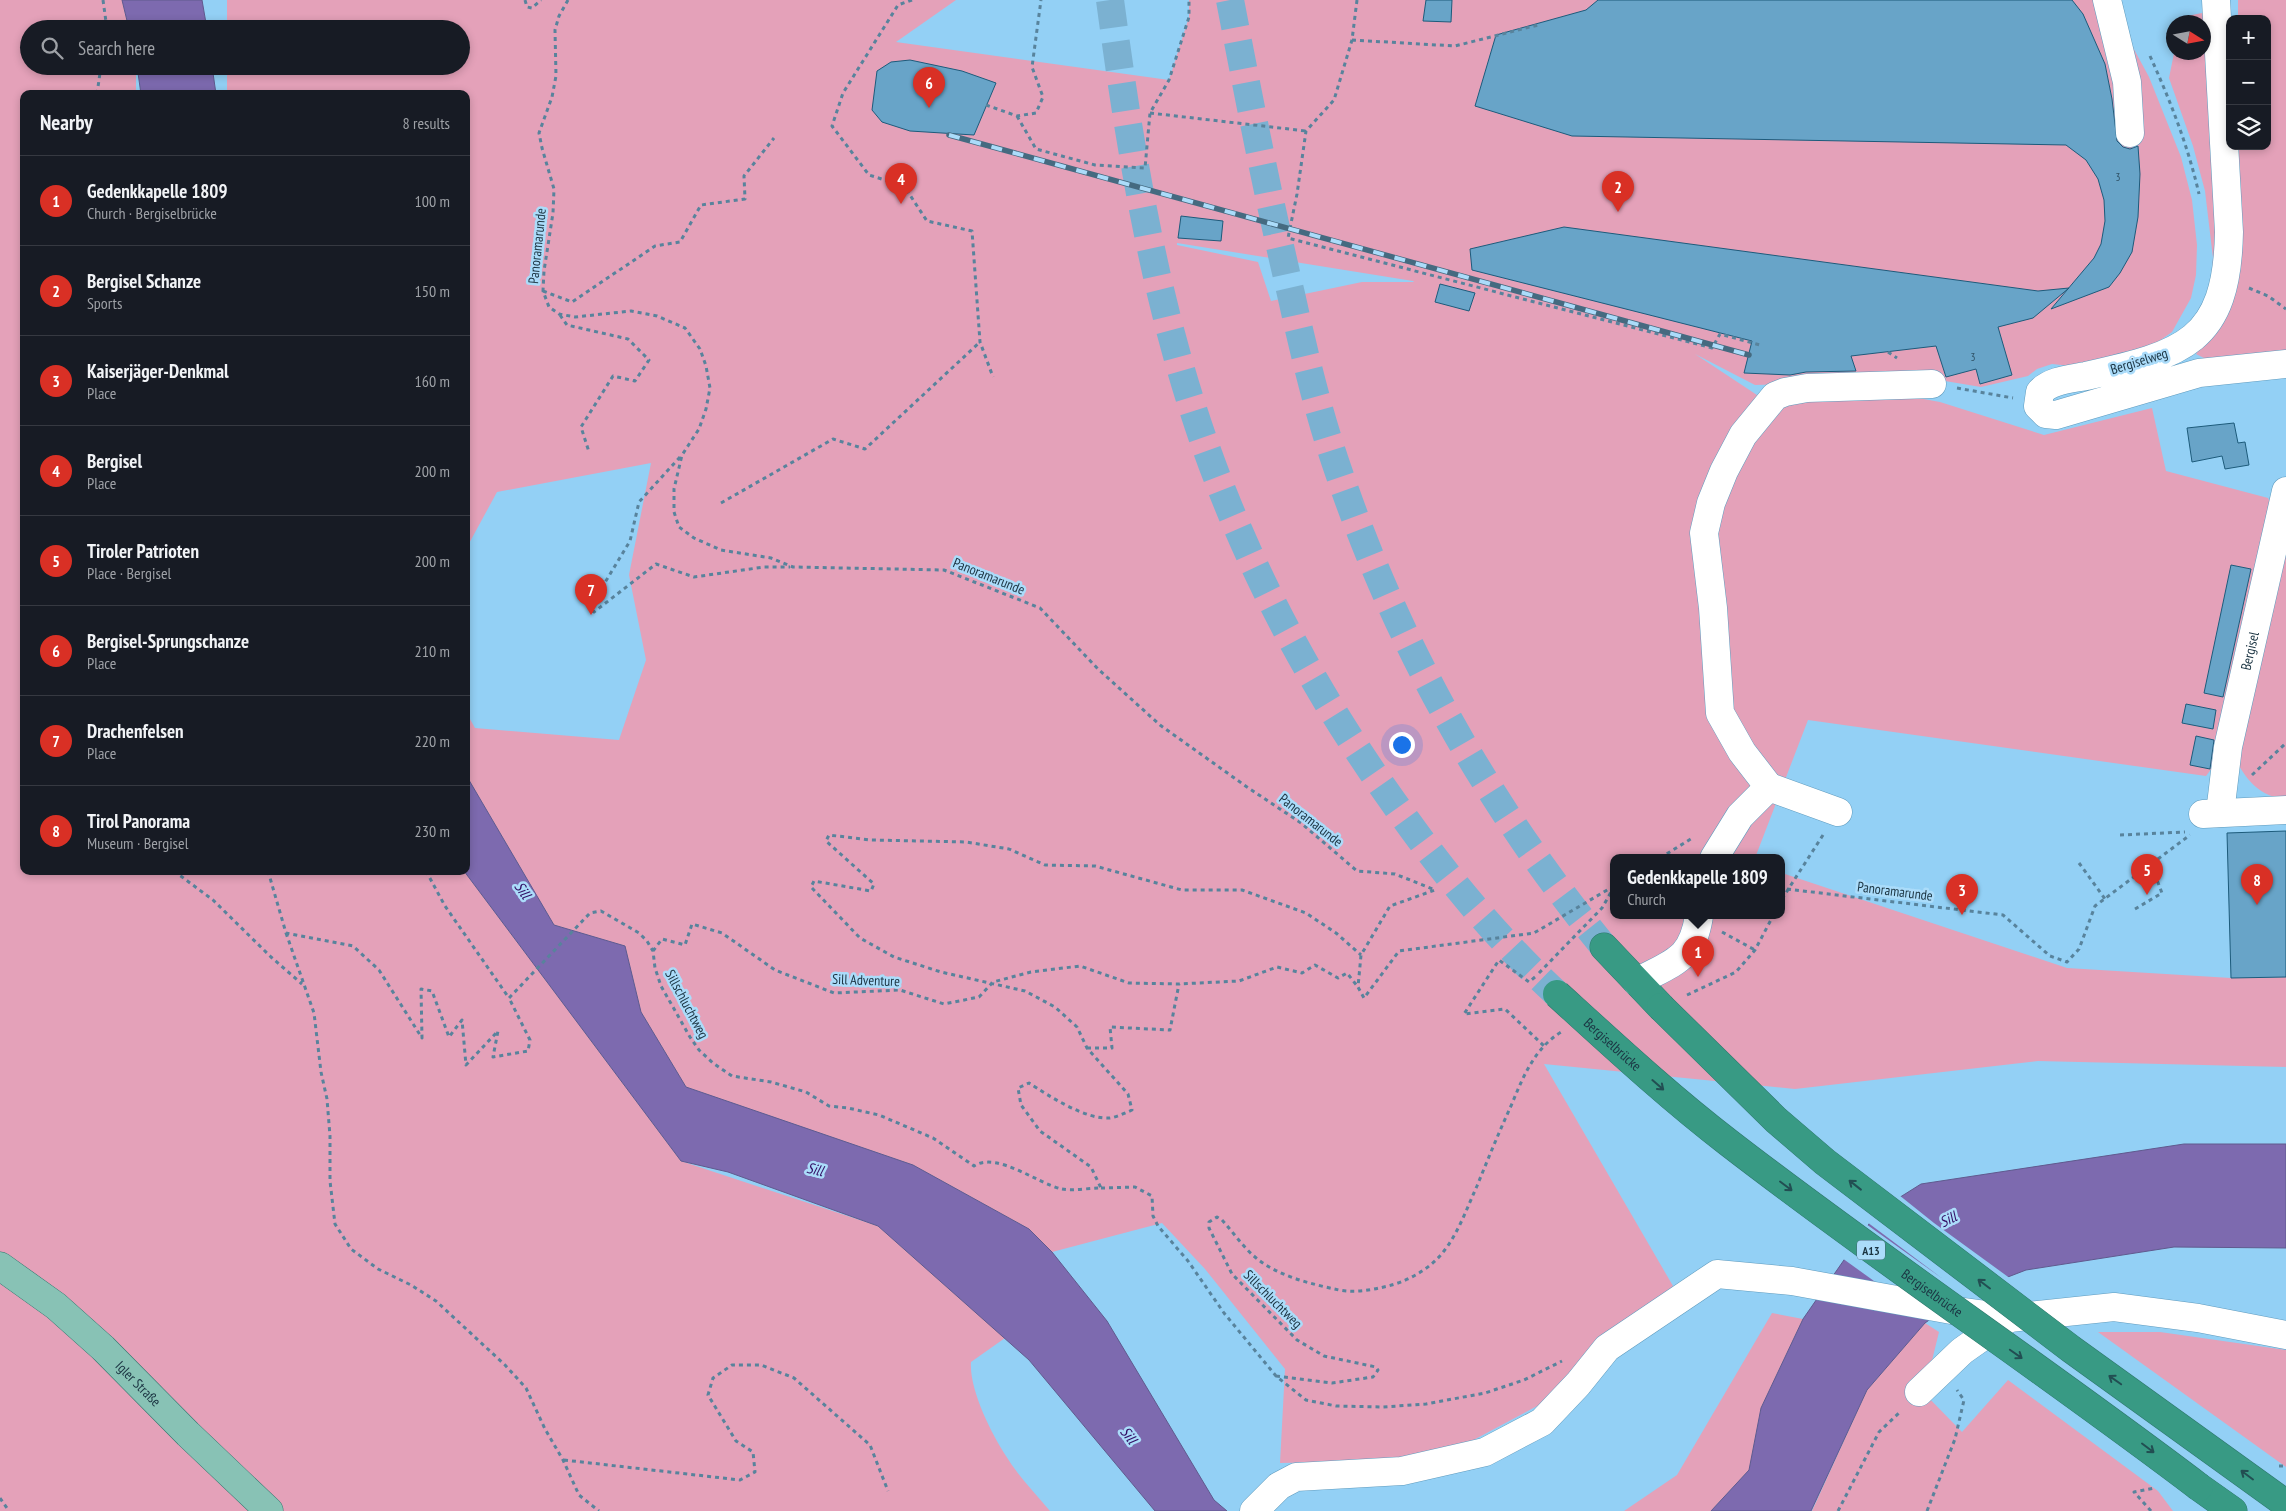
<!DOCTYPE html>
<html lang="en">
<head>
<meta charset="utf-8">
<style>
	body { margin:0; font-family:"PT Sans Narrow",sans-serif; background:#242831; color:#f1f3f6 }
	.controls { position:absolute; right:15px; top:15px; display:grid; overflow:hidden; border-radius:10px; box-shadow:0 2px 8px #0003 }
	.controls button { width:45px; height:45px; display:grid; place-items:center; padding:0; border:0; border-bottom:1px solid #363941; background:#171b24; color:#f1f3f6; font:25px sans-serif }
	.compass { position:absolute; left:2166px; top:15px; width:45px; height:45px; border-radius:50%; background:#171b24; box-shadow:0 2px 8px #0003; rotate:101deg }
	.you { position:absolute; left:1401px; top:744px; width:18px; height:18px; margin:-12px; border:4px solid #fff; border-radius:50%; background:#1a73e8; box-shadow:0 0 0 8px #1a73e833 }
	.badge { display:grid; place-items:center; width:32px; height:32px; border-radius:50%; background:#d93025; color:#fff; font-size:16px; font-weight:700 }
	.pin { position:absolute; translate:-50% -41px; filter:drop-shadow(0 1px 2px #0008) }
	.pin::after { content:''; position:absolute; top:26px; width:18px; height:15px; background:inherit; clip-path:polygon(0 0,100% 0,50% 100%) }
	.popup { position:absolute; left:1610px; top:854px; width:175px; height:65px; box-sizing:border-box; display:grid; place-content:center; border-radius:10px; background:#171b24; filter:drop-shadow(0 1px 4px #0005); font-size:16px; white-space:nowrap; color:#9ea1a6 }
	.popup b { font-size:19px; color:#f1f3f6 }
	.popup::after { content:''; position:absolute; left:50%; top:100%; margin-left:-10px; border:10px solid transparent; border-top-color:#171b24 }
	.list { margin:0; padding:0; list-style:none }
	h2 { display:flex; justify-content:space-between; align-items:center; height:65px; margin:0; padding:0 20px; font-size:21px }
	h2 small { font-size:16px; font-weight:400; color:#9ea1a6 }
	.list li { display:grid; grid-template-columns:32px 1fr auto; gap:15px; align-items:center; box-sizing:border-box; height:90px; padding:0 20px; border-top:1px solid #363941 }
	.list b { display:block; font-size:19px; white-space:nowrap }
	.list p { margin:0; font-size:16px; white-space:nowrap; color:#9ea1a6 }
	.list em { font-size:16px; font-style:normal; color:#9ea1a6 }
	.icon { flex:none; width:28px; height:28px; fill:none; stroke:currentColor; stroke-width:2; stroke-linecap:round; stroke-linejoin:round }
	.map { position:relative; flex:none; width:2286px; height:1511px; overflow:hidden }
	.search { position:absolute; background:#171b24; box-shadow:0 2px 8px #0003; left:20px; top:20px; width:450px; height:55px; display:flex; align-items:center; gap:12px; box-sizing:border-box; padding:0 18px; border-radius:28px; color:#9ea1a6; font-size:19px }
	.panel { position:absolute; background:#171b24; box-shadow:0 2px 8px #0003; left:20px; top:90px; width:450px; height:785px; border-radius:10px }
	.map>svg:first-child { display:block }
	.green { fill:#e4a1b9; fill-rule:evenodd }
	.water { fill:#7d6aaf; stroke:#605a8e }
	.pier { fill:#93d0f5 }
	.building { fill:#68a4c8; stroke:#1d5b7b }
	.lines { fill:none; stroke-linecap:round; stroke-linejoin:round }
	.highway-tunnel { stroke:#7bb1d1; stroke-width:28; stroke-dasharray:28 14; stroke-linecap:butt }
	.minor-casing { stroke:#5f9bbe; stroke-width:29 }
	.major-casing { stroke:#2e766d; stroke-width:29 }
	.highway-casing { stroke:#2e766d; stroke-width:29 }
	.path { stroke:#58839c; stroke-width:3; stroke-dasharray:4 4; stroke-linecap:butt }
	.minor { stroke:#fff; stroke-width:28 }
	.major { stroke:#88c2b5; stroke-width:28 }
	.highway { stroke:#389a84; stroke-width:28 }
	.rail-casing { stroke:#456a80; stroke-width:5.5 }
	.rail { stroke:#abdcfa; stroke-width:4; stroke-dasharray:11; stroke-linecap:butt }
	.highway-bridge-casing { stroke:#2e766d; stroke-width:29; stroke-linecap:butt }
	.highway-bridge { stroke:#389a84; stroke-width:28 }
	.oneway { stroke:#224e52 }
	.labels { text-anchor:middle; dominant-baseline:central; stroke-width:5; stroke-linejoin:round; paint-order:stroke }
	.number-label { font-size:11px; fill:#2e5064 }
	.shield { fill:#abdcfa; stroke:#466679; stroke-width:1 }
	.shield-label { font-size:12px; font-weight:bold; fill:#1b3442 }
	.street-label { font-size:14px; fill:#1b3442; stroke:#abdcfa }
	.water-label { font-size:15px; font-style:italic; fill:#320d63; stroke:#abdcfa }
</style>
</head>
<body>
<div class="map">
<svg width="2286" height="1511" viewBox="0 0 2286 1511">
	<rect width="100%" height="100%" fill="#93d0f5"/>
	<path class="green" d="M 0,0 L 122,0 L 129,29 L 29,29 L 29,66 L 136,66 L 136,94 L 24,94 L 24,871 L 464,871 L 681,1161 L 878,1226 L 1005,1338 L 971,1362 C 969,1389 991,1433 1006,1456 C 1018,1476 1035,1493 1050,1511 L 0,1511 Z
		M 227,0 L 956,0 L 896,42 L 1169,80 L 1189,17 L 1189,0 L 2102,0 L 2129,40 L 2149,77 L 2181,157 L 2192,200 L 2197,245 L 2196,275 L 2191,298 L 2172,332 L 2152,346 L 2080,367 L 2052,364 L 2037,369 L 2028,376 L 1981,387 L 1939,380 L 1755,385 L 1695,354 L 1760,397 L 1918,398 L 1940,402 L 2044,435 L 2152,408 L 2166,471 L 2268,498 L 2279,524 L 2286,521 L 2286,800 C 2252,794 2244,774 2228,747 L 2206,776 L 1808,720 L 1755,858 L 1614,858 L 1614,916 L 1782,916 L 1782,873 L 2067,968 L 2231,978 L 2286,977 L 2286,1067 L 2038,1061 L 1795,1089 L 1544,1064 L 1673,1286 L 1541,1404 L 1466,1444 L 1386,1461 L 1280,1463 L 1285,1369 L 1205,1269 L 1162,1223 L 1052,1252 L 1029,1229 L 913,1165 L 686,1087 L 641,1012 L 625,946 L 554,925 L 466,775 L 466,712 L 475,728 L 619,740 L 646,660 L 629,575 L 651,463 L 497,492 L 466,549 L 466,94 L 227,94 L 227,66 L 461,66 L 461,29 L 227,29 ZM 1177,243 L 1413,281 L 1414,282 L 1362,282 L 1271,301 L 1258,262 L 1177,245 Z
		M 2238,0 L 2286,0 L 2286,353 L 2208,360 L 2196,354 L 2219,323 L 2233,146 L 2267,146 L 2267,19 L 2238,19 Z
		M 2217,10 L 2229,232 L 2210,291 L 2213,258 L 2205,191 L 2193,146 L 2169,78 L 2174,53 L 2204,52 L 2204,22 L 2180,22 L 2182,17 Z
		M 1772,1313 L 1803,1319 L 1761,1408 L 1749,1470 L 1711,1511 L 1624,1511 L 1677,1475 Z
		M 1925,1323 L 1939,1332 L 1924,1393 L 1962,1432 L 2008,1380 L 2158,1491 L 2173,1511 L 1812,1511 L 1867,1390 Z
		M 2098,1332 L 2160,1332 L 2286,1350 L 2286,1467 Z"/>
	<path class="water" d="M 122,0 L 202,0 L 207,29 L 129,29 Z
		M 137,66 L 212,66 L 216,94 L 141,94 Z
		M 466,775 L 554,925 L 625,946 L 641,1012 L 686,1087 L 913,1165 L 1029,1229 L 1052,1252 L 1107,1321 L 1214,1500 L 1227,1511 L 1155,1511 L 1029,1360 L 878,1226 L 728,1172 L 681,1161 L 464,871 L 466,871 Z
		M 2184,1144 L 2286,1144 L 2286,1248 L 2174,1247 L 2026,1270 L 1969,1292 L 1925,1323 L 1867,1390 L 1811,1511 L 1711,1511 L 1749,1470 L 1761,1408 L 1803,1319 L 1878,1211 L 1921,1184 Z"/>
	<path class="pier" d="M 1899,1195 L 1934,1223 L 2011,1279 L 1970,1294 L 1931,1322 L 1842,1258 L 1866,1224 L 1943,1279 L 1867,1222 L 1876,1209 Z"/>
	<path class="building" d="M 1426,0 L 1452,0 L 1451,22 L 1423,21 Z
		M 1598,0 L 2072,0 L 2083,14 L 2105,64 L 2112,99 L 2117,141 L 2123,147 L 2130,149 L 2138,146 L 2140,174 L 2138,217 L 2132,252 L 2120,273 L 2109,287 L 2051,309 L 2094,258 L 2101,244 L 2105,221 L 2104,200 L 2098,179 L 2086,160 L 2066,145 L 1572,136 L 1475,106 L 1496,35 L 1586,10 Z
		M 910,60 L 962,71 L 996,83 L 974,135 L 910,131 L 882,122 L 872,110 L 877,71 L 891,62 Z
		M 1181,216 L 1223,221 L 1221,241 L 1178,238 Z
		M 1564,227 L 2038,291 L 2069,288 L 2033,318 L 1998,327 L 2012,375 L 1980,384 L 1976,369 L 1946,377 L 1936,346 L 1851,356 L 1856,371 L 1806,372 L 1790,375 L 1744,373 L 1752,341 L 1472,270 L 1470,249 Z
		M 1440,284 L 1475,293 L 1469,311 L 1435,302 Z
		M 2234,423 L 2238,443 L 2245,442 L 2249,465 L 2225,469 L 2222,456 L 2192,462 L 2187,428 Z
		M 2231,565 L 2251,569 L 2223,697 L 2204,693 Z
		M 2186,704 L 2216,710 L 2213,729 L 2182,723 Z
		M 2196,736 L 2214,740 L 2210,769 L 2190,765 Z
		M 2286,831 L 2286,977 L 2231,978 L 2227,833 Z"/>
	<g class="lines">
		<path class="highway-tunnel" d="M 1110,0 C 1132,164 1159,330 1220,485 C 1264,598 1323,704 1394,803 C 1442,871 1495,937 1557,994
			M 1230,0 C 1249,99 1268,197 1291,294 C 1304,353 1318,412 1338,470 C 1397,644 1487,805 1604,947"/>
		<defs>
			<g id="minor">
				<path d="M 2107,0 L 2127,82 L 2130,133"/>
				<path d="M 2216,0 L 2229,232 C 2227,343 2183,354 2086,376 C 2071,379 2051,380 2040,392 L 2038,406 L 2046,414 L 2056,415 L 2199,373 L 2286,364"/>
				<path d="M 1769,787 L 1742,752 L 1720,713 L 1713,608 L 1704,533 L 1711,503 L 1724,471 L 1743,435 L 1775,396 L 1785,392 L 1807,388 L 1932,384"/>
				<path id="s1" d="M 2220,813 L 2228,747 L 2286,491"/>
				<path d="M 2203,814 L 2286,810"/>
				<path d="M 1714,858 L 1740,816 L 1769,787 L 1838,812"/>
				<path d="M 1637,982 C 1673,962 1692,961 1699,916"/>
				<path d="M 1919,1392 L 1962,1351 L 2006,1320"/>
				<path d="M 1254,1511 L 1279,1486 L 1296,1477 L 1402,1471 L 1485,1452 L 1542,1422 L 1578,1384 L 1607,1348 L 1717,1274 L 1792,1281 L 1957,1311 L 2009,1318 L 2114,1307 L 2198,1318 L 2286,1335"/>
			</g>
			<g id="major">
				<path id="s2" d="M 0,1266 L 56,1306 L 103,1348 L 188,1434 L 269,1511"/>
			</g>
			<path id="highway" d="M 1604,947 L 1661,1007
				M 2199,1487 L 2233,1511"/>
		</defs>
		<use href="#minor" class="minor-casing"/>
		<use href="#major" class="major-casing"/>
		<use href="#highway" class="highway-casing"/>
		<path class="path" d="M 103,0 L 107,29
			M 525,0 L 527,7 L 532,8 L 541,0
			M 568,0 L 559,16 L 555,30 L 556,76 L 552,97 L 539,133 L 542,148 L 554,189 L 553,213 L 544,271 L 543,291 L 549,307 L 559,314 L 575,317 L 631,311 L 657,316 L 685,328 L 700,349 L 706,366 L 710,388 L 706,409 L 699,429 L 682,455 L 674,489 L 674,512 L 679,527 L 694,538 L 721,550 L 771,558 L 793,567 L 944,570 L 1040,608 L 1098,669 L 1160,725 L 1247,787 L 1301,823 L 1357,871 L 1395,874 L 1435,890 L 1390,906 L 1361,955 L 1358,987 L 1364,998 L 1399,951 L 1534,933 L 1614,886
			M 912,0 L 898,5 L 843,93 L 832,126 L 869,175 L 904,186 L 927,221 L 972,231 L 980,342 L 993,377
			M 1357,0 L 1352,40 L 1334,100 L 1306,131 L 1297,194 L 1288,238 L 1712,348 L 1720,334 L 1760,345 L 1761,343
			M 1352,40 L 1455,46 L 1538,25
			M 2150,56 C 2170,100 2188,146 2199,194
			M 97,94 L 101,66
			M 986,105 L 1017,116 L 1036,113 L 1043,97 L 1032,67 L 1041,0
			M 1150,113 L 1306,131
			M 1017,116 L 1036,149 L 1095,165 L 1145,168 L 1150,113 L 1169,80 L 1189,17 L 1189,0
			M 2249,288 L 2268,296 L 2286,309
			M 543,291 L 572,302 L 655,246 L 680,242 L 701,205 L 745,199 L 744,176 L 774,138
			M 560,315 L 567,325 L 628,339 L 649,360 L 635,381 L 613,376 L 581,427 L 589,452
			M 1888,352 L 1897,358
			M 1957,388 L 2013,398
			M 680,457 L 639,502 L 630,541 L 589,609 L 594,612 L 656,564 L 694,577 L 764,567 L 790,567
			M 721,503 L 833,439 L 865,449 L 980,342
			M 2252,775 L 2286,743
			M 2120,835 L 2185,832
			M 1660,858 L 1694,837
			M 2079,863 L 2105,899
			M 174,871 L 213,900 L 271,957 L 302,984
			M 268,871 L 286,933 L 353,946 L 379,970 L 422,1038 L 421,989 L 432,991 L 449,1037 L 462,1020 L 466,1065 L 498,1031 L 493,1057 L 528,1051 L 530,1040 L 509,998
			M 426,871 L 445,906 L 509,998 L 590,913 L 601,911 L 639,933 L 647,941 L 653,951 L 655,968 L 661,986 L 690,1037 L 699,1050 L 713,1063 L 732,1076 L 771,1082 L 806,1092 L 829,1106 L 848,1108 L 879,1115 L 933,1138 L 974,1166 C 997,1151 1038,1184 1062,1189 C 1074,1191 1089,1188 1101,1188 L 1091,1167 L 1040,1131 L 1021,1105 L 1018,1088 L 1029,1083 C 1049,1096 1086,1120 1110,1118 C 1117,1117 1125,1113 1132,1110 L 1128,1094 L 1087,1048 L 1077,1027 L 1055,1007 L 1025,991 L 941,972 L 894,957 L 860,938 L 811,887 L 814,881 L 871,891 L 874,884 L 826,841 L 829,835 L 870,840 L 966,842 L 1009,849 L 1045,865 L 1095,866 L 1182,890 L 1242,890 L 1306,913 L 1336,933 L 1361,955
			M 1787,889 L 2003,915 L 2050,956 L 2067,962 L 2079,949 L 2095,906 L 2190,835
			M 1782,899 L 1823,835
			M 2135,909 L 2162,893 L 2151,864
			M 1722,932 L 1755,950
			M 286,933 L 314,1013 L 321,1072 L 327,1099 L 330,1136 L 330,1181 L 335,1224 L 351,1249 L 378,1269 L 411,1285 L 436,1301 L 505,1365 L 526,1388 L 545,1429 L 563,1460 L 579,1495 L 599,1511
			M 653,951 L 662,939 L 685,945 L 692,924 L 722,933 L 775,970 L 834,993 L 900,990 L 944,1004 L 979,997 L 993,982 L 1031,972 L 1080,966 L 1129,983 L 1179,984 L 1239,981 L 1277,967 L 1302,973 L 1315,965 L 1338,978 L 1347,973 L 1358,987
			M 1539,973 L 1602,908 L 1614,887
			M 1535,977 L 1529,982 L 1499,960 L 1464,1014 L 1505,1009 L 1544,1046
			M 1687,995 L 1736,972 L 1755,950 L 1773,916
			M 1087,1048 L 1112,1048 L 1110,1027 L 1170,1030 L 1179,984
			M 1101,1188 L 1135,1187 L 1152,1196 L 1153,1216 L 1158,1226 L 1188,1261 L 1224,1313 L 1276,1376 L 1306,1400 L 1336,1406 L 1383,1407 L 1426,1404 L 1485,1393 L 1524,1380 L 1562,1361
			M 1276,1376 L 1332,1383 L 1373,1377 L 1378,1370 L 1376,1367 L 1324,1356 L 1297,1340 L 1232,1274 L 1209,1228 L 1209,1222 L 1217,1217 L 1222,1220 C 1233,1232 1243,1247 1255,1257 C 1277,1276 1311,1284 1339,1290 C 1356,1293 1371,1290 1388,1286 C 1405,1282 1424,1272 1437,1259 C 1456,1240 1466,1210 1477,1186 C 1488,1159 1499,1132 1511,1106 C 1523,1077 1534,1049 1561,1032
			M 564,1460 L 740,1480 L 755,1472 L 753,1452 L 736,1441 L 708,1395 L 713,1378 L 732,1365 L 761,1365 L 794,1378 L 870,1445 L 888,1491
			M 2279,1466 L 2286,1466
			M 0,1498 L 9,1511
			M 1838,1511 L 1879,1432 L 1901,1411
			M 1927,1511 L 1955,1439 L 1964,1400 L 1957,1390
			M 2151,1511 L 2134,1492 L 2155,1488"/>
		<use href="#minor" class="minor"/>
		<use href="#major" class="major"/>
		<use href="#highway" class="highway"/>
		<defs>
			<path id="rail" d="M 949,135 L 1749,355"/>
		</defs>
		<use href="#rail" class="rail-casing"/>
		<use href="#rail" class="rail"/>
		<defs>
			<g id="highway-bridge">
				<path id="s3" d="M 1557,994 C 1613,1045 1669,1097 1729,1143 C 1883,1262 2045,1370 2199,1487"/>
				<path d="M 1661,1007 L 1776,1120 L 1825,1162 L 2071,1349 L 2286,1504"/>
			</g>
		</defs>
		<use href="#highway-bridge" class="highway-bridge-casing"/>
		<use href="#highway-bridge" class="highway-bridge"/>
	</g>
	<defs><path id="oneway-shaft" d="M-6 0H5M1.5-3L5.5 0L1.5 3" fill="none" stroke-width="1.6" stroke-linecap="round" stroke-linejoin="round" transform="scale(1.25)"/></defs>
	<g class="oneway">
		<use href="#oneway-shaft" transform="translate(1658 1085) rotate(41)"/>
		<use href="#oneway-shaft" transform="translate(1855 1185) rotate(-142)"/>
		<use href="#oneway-shaft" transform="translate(1786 1186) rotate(37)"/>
		<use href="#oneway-shaft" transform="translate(1984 1284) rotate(-143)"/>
		<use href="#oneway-shaft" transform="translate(2016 1354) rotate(35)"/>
		<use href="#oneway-shaft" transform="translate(2115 1380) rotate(-145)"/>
		<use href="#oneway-shaft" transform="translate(2148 1448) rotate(37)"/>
		<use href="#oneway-shaft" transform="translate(2247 1475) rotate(-143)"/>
	</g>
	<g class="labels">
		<g class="number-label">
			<text x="2118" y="177">3</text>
			<text x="1973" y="357">3</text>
		</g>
		<rect class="shield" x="1857" y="1240.5" width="28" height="19" rx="4"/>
		<g class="shield-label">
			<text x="1871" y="1250">A13</text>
		</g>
		<g class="street-label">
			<text transform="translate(537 246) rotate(-84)">Panoramarunde</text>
			<text transform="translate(2139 361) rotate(-17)">Bergiselweg</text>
			<text transform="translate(989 576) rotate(22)">Panoramarunde</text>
			<text stroke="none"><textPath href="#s1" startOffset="165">Bergisel</textPath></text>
			<text transform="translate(1311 820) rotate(38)">Panoramarunde</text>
			<text transform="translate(1895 891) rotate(7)">Panoramarunde</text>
			<text transform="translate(866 980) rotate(2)">Sill Adventure</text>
			<text transform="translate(687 1004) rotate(62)">Sillschluchtweg</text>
			<text stroke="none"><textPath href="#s3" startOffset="75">Bergiselbrücke</textPath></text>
			<text stroke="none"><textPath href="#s3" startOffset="480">Bergiselbrücke</textPath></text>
			<text transform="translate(1273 1299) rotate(45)">Sillschluchtweg</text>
			<text stroke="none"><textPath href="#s2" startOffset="182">Igler Straße</textPath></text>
		</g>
		<g class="water-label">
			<text transform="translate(523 890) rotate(56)">Sill</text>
			<text transform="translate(815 1169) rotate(13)">Sill</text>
			<text transform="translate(1948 1219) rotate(-27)">Sill</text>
			<text transform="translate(1129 1435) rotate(53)">Sill</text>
		</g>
	</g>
</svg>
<div class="controls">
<button>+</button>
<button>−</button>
<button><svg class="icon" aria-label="layers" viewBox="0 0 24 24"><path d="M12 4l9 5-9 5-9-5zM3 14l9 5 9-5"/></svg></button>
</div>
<svg class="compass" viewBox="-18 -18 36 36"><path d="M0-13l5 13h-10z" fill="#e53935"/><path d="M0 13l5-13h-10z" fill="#9ea1a6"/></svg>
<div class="you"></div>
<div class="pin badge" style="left:1698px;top:977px">1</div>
<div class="popup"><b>Gedenkkapelle 1809</b>Church</div>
<div class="pin badge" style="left:1618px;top:212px">2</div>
<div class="pin badge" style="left:1962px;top:915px">3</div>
<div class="pin badge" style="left:901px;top:204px">4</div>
<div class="pin badge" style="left:2147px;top:895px">5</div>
<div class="pin badge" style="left:929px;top:108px">6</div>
<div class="pin badge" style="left:591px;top:615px">7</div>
<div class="pin badge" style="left:2257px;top:905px">8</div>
<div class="search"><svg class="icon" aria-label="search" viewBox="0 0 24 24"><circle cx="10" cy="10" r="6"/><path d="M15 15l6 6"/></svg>Search here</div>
<section class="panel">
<h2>Nearby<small>8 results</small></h2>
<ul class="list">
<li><span class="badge">1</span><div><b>Gedenkkapelle 1809</b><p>Church · Bergiselbrücke</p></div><em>100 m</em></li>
<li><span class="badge">2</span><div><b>Bergisel Schanze</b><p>Sports</p></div><em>150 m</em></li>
<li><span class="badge">3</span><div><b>Kaiserjäger-Denkmal</b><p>Place</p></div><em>160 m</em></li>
<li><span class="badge">4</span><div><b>Bergisel</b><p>Place</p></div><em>200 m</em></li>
<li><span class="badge">5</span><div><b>Tiroler Patrioten</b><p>Place · Bergisel</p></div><em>200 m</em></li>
<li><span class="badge">6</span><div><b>Bergisel-Sprungschanze</b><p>Place</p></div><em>210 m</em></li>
<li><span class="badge">7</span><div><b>Drachenfelsen</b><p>Place</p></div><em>220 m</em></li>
<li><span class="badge">8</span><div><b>Tirol Panorama</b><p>Museum · Bergisel</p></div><em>230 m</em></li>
</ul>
</section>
</div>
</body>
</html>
